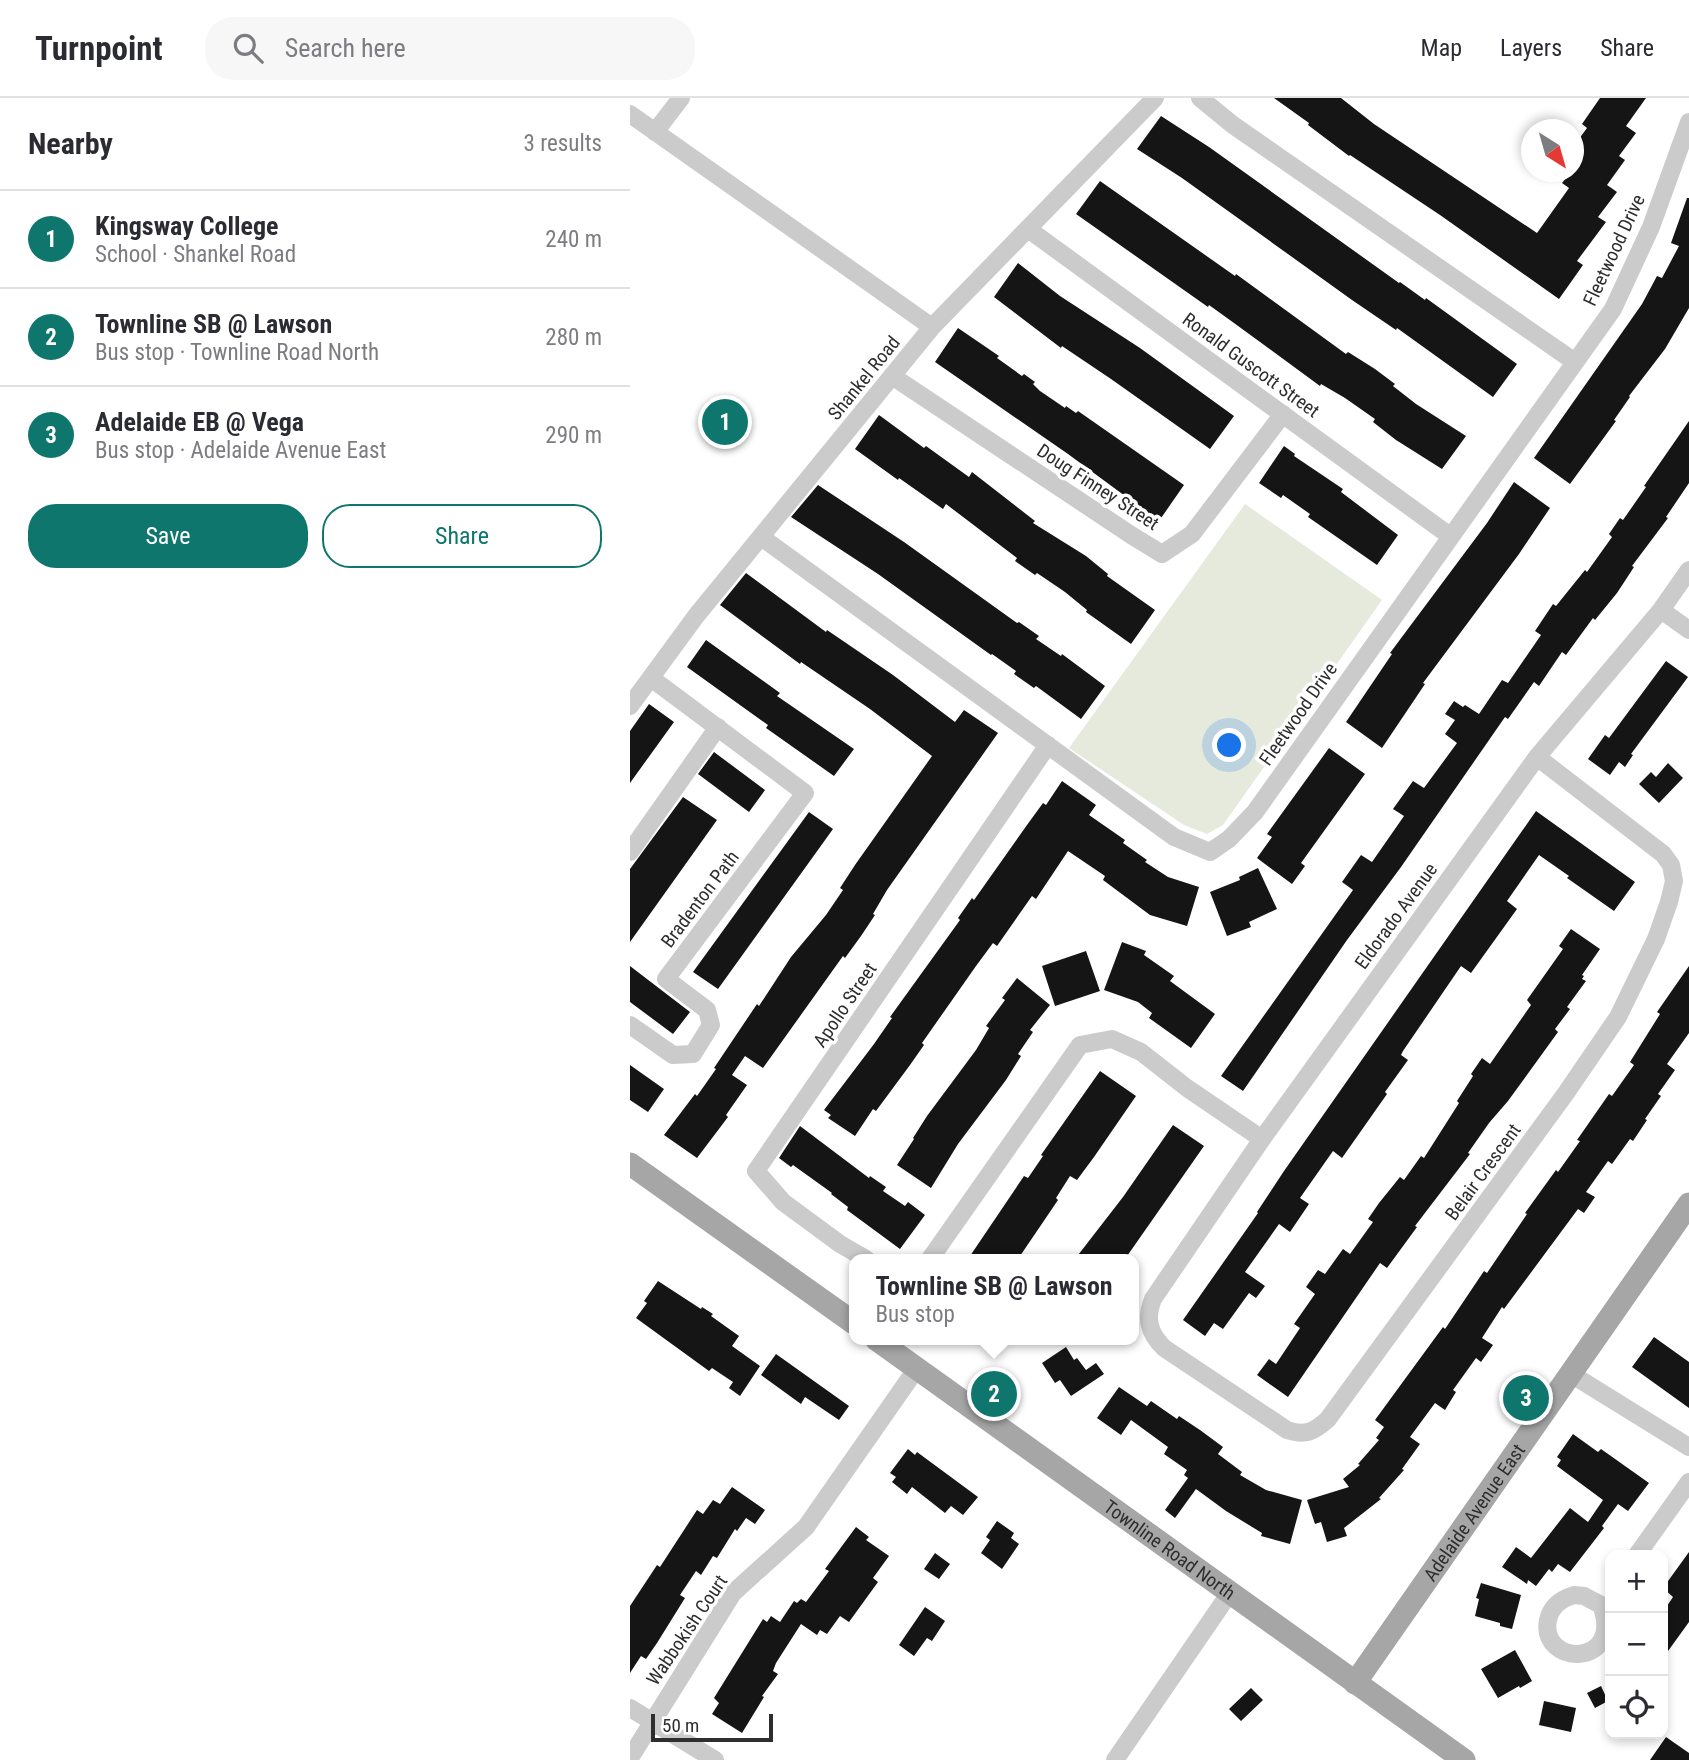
<!DOCTYPE html>
<html lang="en">
<head>
<meta charset="utf-8">
<style>
	body { margin:0; font-family:"Roboto Condensed",sans-serif; background:#f7f7f7; color:#2b2b33 }
	.controls { position:absolute; right:21px; bottom:21px; display:grid; overflow:hidden; border-radius:14px; box-shadow:0 4px 10px #0003 }
	.controls button { width:63px; height:63px; display:grid; place-items:center; padding:0; border:0; border-bottom:2px solid #e1e1e2; background:#fff; color:#2b2b33; font:35px sans-serif }
	.compass { position:absolute; left:891px; top:21px; width:63px; height:63px; border-radius:50%; background:#fff; box-shadow:0 4px 10px #0003; rotate:143deg }
	.scale { position:absolute; left:21px; bottom:18px; width:122px; box-sizing:border-box; padding-left:7px; border:4px solid #2e2e2e; border-top:0; font-size:19px; line-height:24px; white-space:nowrap; color:#2e2e2e; -webkit-text-stroke:5px #fff; paint-order:stroke }
	.you { position:absolute; left:600px; top:648px; width:24px; height:24px; margin:-18px; border:5px solid #fff; border-radius:50%; background:#1a73e8; box-shadow:0 0 0 10px #1a73e833 }
	.badge { display:grid; place-items:center; width:46px; height:46px; border-radius:50%; background:#0f766e; color:#fff; font-size:23px; font-weight:700 }
	.pin { position:absolute; translate:-50% -50%; border:4px solid #fff; box-shadow:0 2px 7px #0006 }
	.popup { position:absolute; left:219px; top:1156px; width:290px; height:91px; box-sizing:border-box; display:grid; place-content:center; border-radius:14px; background:#fff; filter:drop-shadow(0 2px 5px #0005); font-size:23px; white-space:nowrap; color:#7c7c81 }
	.popup b { font-size:26px; color:#2b2b33 }
	.popup::after { content:''; position:absolute; left:50%; top:100%; margin-left:-14px; border:14px solid transparent; border-top-color:#fff }
	.list { margin:0; padding:0; list-style:none }
	h2 { display:flex; justify-content:space-between; align-items:center; height:91px; margin:0; padding:0 28px; font-size:30px }
	h2 small { font-size:23px; font-weight:400; color:#7c7c81 }
	.list li { display:grid; grid-template-columns:46px 1fr auto; gap:21px; align-items:center; box-sizing:border-box; height:98px; padding:0 28px; border-top:2px solid #e1e1e2 }
	.list b { display:block; font-size:26px; white-space:nowrap }
	.list p { margin:0; font-size:23px; white-space:nowrap; color:#7c7c81 }
	.list em { font-size:23px; font-style:normal; color:#7c7c81 }
	.actions { display:flex; gap:14px; padding:21px 28px }
	.actions a { flex:1; padding:16px 0; border:2px solid #0f766e; border-radius:28px; text-align:center; font-size:24px; color:#0f766e }
	.actions .main { background:#0f766e; color:#fff }
	.icon { flex:none; width:38px; height:38px; fill:none; stroke:currentColor; stroke-width:2; stroke-linecap:round; stroke-linejoin:round }
	.map { position:relative; flex:none; width:1059px; height:1662px; overflow:hidden }
	header { display:flex; align-items:center; gap:42px; box-sizing:border-box; height:98px; padding:0 35px; background:#fff; border-bottom:2px solid #e1e1e2 }
	header strong { font-size:33px }
	nav { display:flex; gap:38px; margin-inline-start:auto; font-size:24px }
	.search { width:490px; height:63px; background:#f7f7f7; display:flex; align-items:center; gap:18px; box-sizing:border-box; padding:0 24px; border-radius:28px; color:#7c7c81; font-size:26px }
	main { display:flex }
	aside { flex:1; background:#fff }
	.map>svg:first-child { display:block }
	.green { fill:#e5eadd }
	.building { fill:#151515 }
	.lines { fill:none; stroke-linecap:round; stroke-linejoin:round }
	.minor { stroke:#cbcbcb; stroke-width:18 }
	.major { stroke:#a6a6a6; stroke-width:23 }
	.labels { text-anchor:middle; dominant-baseline:central; stroke-width:7; stroke-linejoin:round; paint-order:stroke }
	.street-label { font-size:19px; fill:#2e2e2e; stroke:#fff }
</style>
</head>
<body>
<header>
<strong>Turnpoint</strong>
<div class="search"><svg class="icon" aria-label="search" viewBox="0 0 24 24"><circle cx="10" cy="10" r="6"/><path d="M15 15l6 6"/></svg>Search here</div>
<nav><a>Map</a><a>Layers</a><a>Share</a></nav>
</header>
<main>
<aside>
<h2>Nearby<small>3 results</small></h2>
<ul class="list">
<li><span class="badge">1</span><div><b>Kingsway College</b><p>School · Shankel Road</p></div><em>240 m</em></li>
<li><span class="badge">2</span><div><b>Townline SB @ Lawson</b><p>Bus stop · Townline Road North</p></div><em>280 m</em></li>
<li><span class="badge">3</span><div><b>Adelaide EB @ Vega</b><p>Bus stop · Adelaide Avenue East</p></div><em>290 m</em></li>
</ul>
<div class="actions"><a class="main">Save</a><a>Share</a></div>
</aside>
<div class="map">
<svg width="1059" height="1662" viewBox="0 0 1059 1662">
	<rect width="100%" height="100%" fill="#fff"/>
	<path class="green" d="M 615,406 L 752,502 L 593,727 L 577,736 L 554,727 L 439,650 Z"/>
	<path class="building" d="M 644,0 L 711,0 L 744,26 L 907,135 L 939,90 L 932,85 L 941,74 L 943,74 L 943,70 L 950,60 L 943,55 L 943,49 L 957,30 L 952,26 L 970,0 L 1016,0 L 996,28 L 1006,35 L 989,58 L 995,62 L 977,87 L 987,94 L 968,119 L 976,124 L 947,163 L 953,167 L 929,201 L 810,117 L 720,57 L 719,58 L 678,27 L 679,25 Z
		M 531,18 L 579,49 L 769,185 L 770,184 L 795,202 L 796,200 L 887,266 L 863,299 L 767,230 L 766,232 L 722,202 L 552,80 L 507,51 Z
		M 470,83 L 605,178 L 606,176 L 716,256 L 718,254 L 745,271 L 765,286 L 763,288 L 786,306 L 836,338 L 812,371 L 766,342 L 743,324 L 745,321 L 715,300 L 691,286 L 690,288 L 604,225 L 579,207 L 578,209 L 446,116 Z
		M 1057,100 L 1059,100 L 1059,210 L 1035,251 L 999,298 L 1000,299 L 984,322 L 986,323 L 940,386 L 904,360 L 1012,206 L 1027,178 L 1032,180 L 1049,148 L 1041,145 Z
		M 388,165 L 430,198 L 510,250 L 604,318 L 580,351 L 481,281 L 432,248 L 431,250 L 364,199 Z
		M 328,230 L 369,258 L 367,260 L 392,278 L 394,276 L 405,284 L 403,286 L 410,293 L 435,310 L 436,308 L 446,315 L 448,313 L 554,387 L 529,423 L 438,356 L 305,264 Z
		M 249,317 L 294,350 L 296,348 L 339,379 L 342,374 L 405,423 L 403,425 L 456,458 L 478,476 L 477,478 L 525,512 L 501,546 L 456,514 L 457,512 L 435,494 L 407,475 L 405,477 L 385,463 L 387,460 L 316,406 L 313,411 L 269,380 L 268,382 L 225,351 Z
		M 1059,323 L 1059,385 L 1036,419 L 1038,420 L 1002,468 L 1004,469 L 987,495 L 965,522 L 963,520 L 936,557 L 932,554 L 909,588 L 904,584 L 878,621 L 875,619 L 771,769 L 717,842 L 613,993 L 591,978 L 723,792 L 712,784 L 731,757 L 742,764 L 774,718 L 763,711 L 783,683 L 794,690 L 827,645 L 815,636 L 825,622 L 815,616 L 824,603 L 833,609 L 835,607 L 849,616 L 872,582 L 878,585 L 911,537 L 905,533 L 923,506 L 926,508 L 955,472 L 957,474 L 982,439 L 979,436 L 990,420 L 993,422 L 1016,389 L 1014,388 Z
		M 654,348 L 665,356 L 664,358 L 713,391 L 711,394 L 768,437 L 747,467 L 678,419 L 680,416 L 653,397 L 651,400 L 629,385 Z
		M 884,384 L 920,410 L 889,456 L 793,585 L 795,586 L 752,650 L 716,624 L 762,556 L 760,555 L 857,425 Z
		M 188,387 L 274,444 L 387,525 L 389,524 L 409,538 L 406,541 L 431,558 L 432,556 L 475,588 L 451,621 L 406,588 L 404,590 L 384,576 L 386,573 L 362,556 L 361,557 L 248,476 L 161,419 Z
		M 116,475 L 196,534 L 197,532 L 263,577 L 325,624 L 334,612 L 368,635 L 257,792 L 243,816 L 245,817 L 231,838 L 215,860 L 213,858 L 133,970 L 115,958 L 102,977 L 117,987 L 96,1017 L 98,1019 L 67,1060 L 34,1037 L 65,996 L 67,998 L 86,971 L 84,970 L 127,906 L 129,908 L 161,859 L 196,817 L 213,792 L 210,790 L 225,767 L 302,658 L 240,611 L 171,564 L 170,566 L 90,507 Z
		M 76,542 L 150,595 L 147,598 L 224,651 L 204,678 L 136,630 L 138,627 L 57,569 Z
		M 1036,563 L 1058,579 L 1001,656 L 1003,657 L 995,669 L 989,664 L 980,677 L 958,661 L 975,637 L 979,640 Z
		M 19,606 L 44,624 L 0,685 L 0,633 Z
		M 699,650 L 735,676 L 671,765 L 675,768 L 662,786 L 627,760 L 642,739 L 637,736 Z
		M 84,654 L 135,692 L 119,714 L 68,676 Z
		M 1038,665 L 1053,680 L 1029,705 L 1009,686 L 1021,674 L 1026,679 Z
		M 432,683 L 466,707 L 459,717 L 495,742 L 493,745 L 517,762 L 515,764 L 538,779 L 569,789 L 557,828 L 520,817 L 473,782 L 475,778 L 438,753 L 406,801 L 402,798 L 367,848 L 363,845 L 346,868 L 292,945 L 294,947 L 280,967 L 246,1013 L 243,1011 L 225,1038 L 198,1020 L 201,1017 L 194,1012 L 244,946 L 262,920 L 260,919 L 330,822 L 328,820 L 342,800 L 344,802 L 397,727 L 413,705 L 416,707 Z
		M 53,699 L 87,722 L 0,844 L 0,771 Z
		M 906,713 L 1005,784 L 984,813 L 937,780 L 939,778 L 909,757 L 877,803 L 887,811 L 841,875 L 831,868 L 773,953 L 771,957 L 778,962 L 755,994 L 757,996 L 712,1060 L 703,1053 L 670,1100 L 679,1106 L 660,1134 L 649,1126 L 615,1174 L 635,1188 L 626,1200 L 619,1195 L 593,1231 L 584,1225 L 575,1238 L 553,1222 L 628,1115 L 627,1114 L 654,1073 Z
		M 179,714 L 203,731 L 88,891 L 63,874 Z
		M 628,770 L 647,811 L 619,824 L 621,829 L 597,838 L 580,794 L 610,782 L 609,779 Z
		M 941,831 L 970,851 L 952,877 L 954,878 L 952,881 L 956,883 L 937,909 L 940,911 L 925,931 L 928,934 L 878,1003 L 859,1025 L 838,1055 L 840,1056 L 785,1128 L 787,1129 L 757,1170 L 750,1165 L 658,1299 L 627,1277 L 639,1261 L 646,1266 L 670,1230 L 664,1226 L 685,1196 L 676,1189 L 688,1172 L 695,1176 L 713,1151 L 720,1156 L 743,1124 L 738,1121 L 749,1105 L 770,1079 L 774,1082 L 791,1058 L 794,1060 L 829,1005 L 827,1003 L 843,978 L 841,976 L 852,960 L 860,966 L 901,907 L 897,902 L 933,851 L 929,848 Z
		M 492,844 L 516,853 L 514,857 L 544,878 L 540,883 L 585,916 L 561,950 L 519,920 L 522,915 L 508,904 L 474,892 Z
		M 456,853 L 470,893 L 425,908 L 412,868 Z
		M 0,868 L 60,914 L 43,936 L 0,904 Z
		M 1059,868 L 1059,935 L 1037,966 L 1045,972 L 1028,996 L 1031,998 L 1015,1021 L 1017,1022 L 1003,1043 L 1000,1041 L 982,1066 L 978,1063 L 956,1094 L 965,1099 L 954,1115 L 948,1111 L 874,1211 L 872,1209 L 852,1240 L 863,1247 L 851,1264 L 846,1260 L 823,1292 L 826,1294 L 815,1312 L 805,1305 L 780,1339 L 790,1346 L 772,1371 L 774,1372 L 749,1400 L 751,1401 L 714,1430 L 717,1438 L 697,1444 L 691,1424 L 685,1426 L 677,1402 L 719,1389 L 713,1381 L 730,1367 L 728,1366 L 749,1342 L 746,1340 L 754,1329 L 745,1322 L 813,1229 L 815,1231 L 854,1173 L 857,1175 L 897,1116 L 895,1115 L 926,1072 L 928,1074 L 950,1043 L 947,1042 L 979,996 L 982,998 L 1004,967 L 1000,964 L 1030,916 L 1027,914 Z
		M 387,880 L 420,907 L 400,932 L 403,934 L 388,956 L 391,958 L 376,982 L 328,1046 L 301,1090 L 267,1067 L 284,1041 L 283,1040 L 297,1018 L 346,952 L 359,930 L 356,928 L 375,902 L 372,900 Z
		M 0,967 L 34,991 L 18,1014 L 0,1002 Z
		M 470,973 L 506,998 L 464,1059 L 447,1082 L 440,1078 L 426,1100 L 428,1102 L 388,1161 L 338,1161 L 394,1078 L 398,1080 L 413,1058 L 411,1057 Z
		M 543,1027 L 574,1048 L 495,1161 L 445,1161 L 493,1099 Z
		M 170,1028 L 239,1080 L 240,1078 L 256,1089 L 253,1093 L 275,1108 L 278,1104 L 295,1117 L 270,1151 L 217,1112 L 218,1109 L 201,1096 L 202,1095 L 163,1067 L 161,1069 L 149,1060 Z
		M 28,1183 L 71,1211 L 72,1209 L 83,1216 L 81,1218 L 109,1238 L 102,1248 L 130,1268 L 110,1298 L 99,1290 L 103,1284 L 82,1270 L 79,1273 L 6,1220 L 17,1205 L 14,1203 Z
		M 1024,1239 L 1059,1264 L 1059,1310 L 1002,1269 Z
		M 436,1249 L 444,1262 L 447,1260 L 456,1272 L 466,1265 L 474,1276 L 441,1298 L 430,1282 L 425,1285 L 412,1265 Z
		M 146,1256 L 219,1308 L 209,1322 L 175,1299 L 171,1306 L 131,1277 Z
		M 489,1289 L 517,1308 L 521,1303 L 547,1321 L 549,1318 L 570,1332 L 593,1349 L 588,1356 L 612,1374 L 610,1377 L 636,1392 L 672,1402 L 660,1446 L 631,1438 L 632,1435 L 596,1413 L 566,1391 L 545,1420 L 535,1412 L 558,1380 L 554,1377 L 557,1372 L 534,1356 L 538,1349 L 501,1322 L 491,1337 L 467,1320 Z
		M 943,1336 L 968,1354 L 971,1351 L 1019,1385 L 998,1413 L 988,1406 L 972,1428 L 974,1430 L 940,1474 L 928,1466 L 922,1474 L 919,1471 L 906,1488 L 898,1482 L 897,1486 L 872,1469 L 886,1449 L 901,1460 L 940,1410 L 958,1424 L 973,1402 L 927,1368 L 931,1362 L 927,1359 Z
		M 278,1351 L 285,1357 L 287,1354 L 348,1399 L 333,1417 L 321,1408 L 315,1415 L 282,1389 L 277,1396 L 262,1384 L 266,1379 L 260,1375 Z
		M 102,1389 L 135,1412 L 125,1426 L 116,1420 L 107,1433 L 105,1431 L 87,1460 L 83,1458 L 71,1477 L 66,1473 L 50,1497 L 55,1500 L 27,1545 L 16,1561 L 11,1558 L 0,1575 L 0,1508 L 27,1467 L 30,1469 L 67,1412 L 73,1416 L 83,1402 L 90,1406 Z
		M 367,1423 L 384,1435 L 381,1440 L 389,1446 L 372,1471 L 351,1455 L 360,1442 L 356,1439 Z
		M 226,1429 L 239,1439 L 236,1442 L 259,1458 L 243,1480 L 248,1484 L 219,1524 L 210,1518 L 197,1536 L 190,1532 L 187,1537 L 171,1526 L 146,1565 L 143,1573 L 148,1576 L 132,1598 L 134,1599 L 112,1635 L 82,1616 L 89,1605 L 84,1600 L 133,1521 L 137,1524 L 141,1518 L 150,1524 L 164,1503 L 167,1505 L 171,1501 L 176,1504 L 199,1473 L 195,1471 Z
		M 1059,1454 L 1059,1524 L 1033,1560 L 1033,1514 L 1043,1499 L 1033,1490 Z
		M 305,1455 L 320,1466 L 309,1481 L 294,1471 Z
		M 851,1485 L 891,1497 L 882,1531 L 870,1528 L 870,1525 L 845,1518 L 849,1501 L 846,1500 Z
		M 295,1509 L 315,1523 L 302,1543 L 297,1540 L 284,1558 L 269,1547 Z
		M 885,1552 L 902,1583 L 890,1590 L 889,1588 L 868,1600 L 851,1571 Z
		M 971,1588 L 978,1603 L 965,1610 L 957,1595 Z
		M 621,1590 L 633,1602 L 611,1623 L 599,1611 Z
		M 914,1603 L 946,1610 L 941,1634 L 909,1627 Z
		M 1036,1639 L 1059,1655 L 1059,1662 L 1020,1662 Z"/>
	<g class="lines">
		<path class="minor" d="M 570,0 L 603,27 L 945,264
			M 0,16 L 302,229
			M 25,34 L 51,0
			M 398,131 L 820,438
			M 262,278 L 501,437 L 532,456 L 562,436 L 653,316
			M 131,439 L 544,739 L 580,754 L 599,741 L 625,714 L 983,211 L 1021,129 L 1059,24
			M 1031,512 L 1059,532
			M 0,608 L 66,518 L 302,229 L 525,0
			M 907,659 L 1033,756 L 1041,767 L 1044,783 L 1039,804 L 1026,841 L 988,919 L 936,995 L 698,1321 C 684,1334 675,1338 657,1332 L 534,1250 C 519,1235 515,1221 523,1201 L 632,1041 L 907,659 L 1031,512 L 1059,472
			M 0,754 L 88,629
			M 0,927 L 43,957 L 63,956 L 81,927 L 77,912 L 36,881 L 175,695 L 21,580
			M 236,1161 L 210,1146 L 153,1104 L 126,1073 L 418,647
			M 300,1161 L 450,947 L 482,941 L 511,954 L 557,990 L 632,1041
			M 941,1276 L 1059,1349
			M 1007,1457 L 1059,1384
			M 944,1497 L 954,1498 L 971,1507 C 995,1570 909,1569 918,1522 C 921,1508 931,1501 944,1497 Z
			M 0,1610 L 85,1662
			M 0,1660 L 103,1495 L 176,1429 L 287,1270
			M 485,1662 L 599,1496"/>
		<g class="major">
			<path d="M 0,1066 L 224,1225"/>
			<path id="s1" d="M 247,1242 L 834,1662"/>
			<path id="s2" d="M 725,1585 L 1059,1106"/>
		</g>
	</g>
	<g class="labels">
		<g class="street-label">
			<text transform="translate(984 152) rotate(-65)">Fleetwood Drive</text>
			<text transform="translate(621 267) rotate(36)">Ronald Guscott Street</text>
			<text transform="translate(234 280) rotate(-51)">Shankel Road</text>
			<text transform="translate(468 389) rotate(33)">Doug Finney Street</text>
			<text transform="translate(668 616) rotate(-55)">Fleetwood Drive</text>
			<text transform="translate(70 801) rotate(-53)">Bradenton Path</text>
			<text transform="translate(766 818) rotate(-54)">Eldorado Avenue</text>
			<text transform="translate(215 907) rotate(-56)">Apollo Street</text>
			<text transform="translate(853 1074) rotate(-54)">Belair Crescent</text>
			<text stroke="none"><textPath href="#s2" startOffset="208">Adelaide Avenue East</textPath></text>
			<text stroke="none"><textPath href="#s1" startOffset="360">Townline Road North</textPath></text>
			<text transform="translate(57 1532) rotate(-56)">Wabbokish Court</text>
		</g>
	</g>
</svg>
<div class="controls">
<button>+</button>
<button>−</button>
<button><svg class="icon" aria-label="locate" viewBox="0 0 24 24"><circle cx="12" cy="12" r="6"/><path d="M12 2v4M12 18v4M2 12h4M18 12h4"/></svg></button>
</div>
<svg class="compass" viewBox="-18 -18 36 36"><path d="M0-13l5 13h-10z" fill="#e53935"/><path d="M0 13l5-13h-10z" fill="#7c7c81"/></svg>
<div class="scale">50 m</div>
<div class="you"></div>
<div class="pin badge" style="left:95px;top:324px">1</div>
<div class="pin badge" style="left:364px;top:1296px">2</div>
<div class="popup"><b>Townline SB @ Lawson</b>Bus stop</div>
<div class="pin badge" style="left:896px;top:1300px">3</div>
</div>
</main>
</body>
</html>
